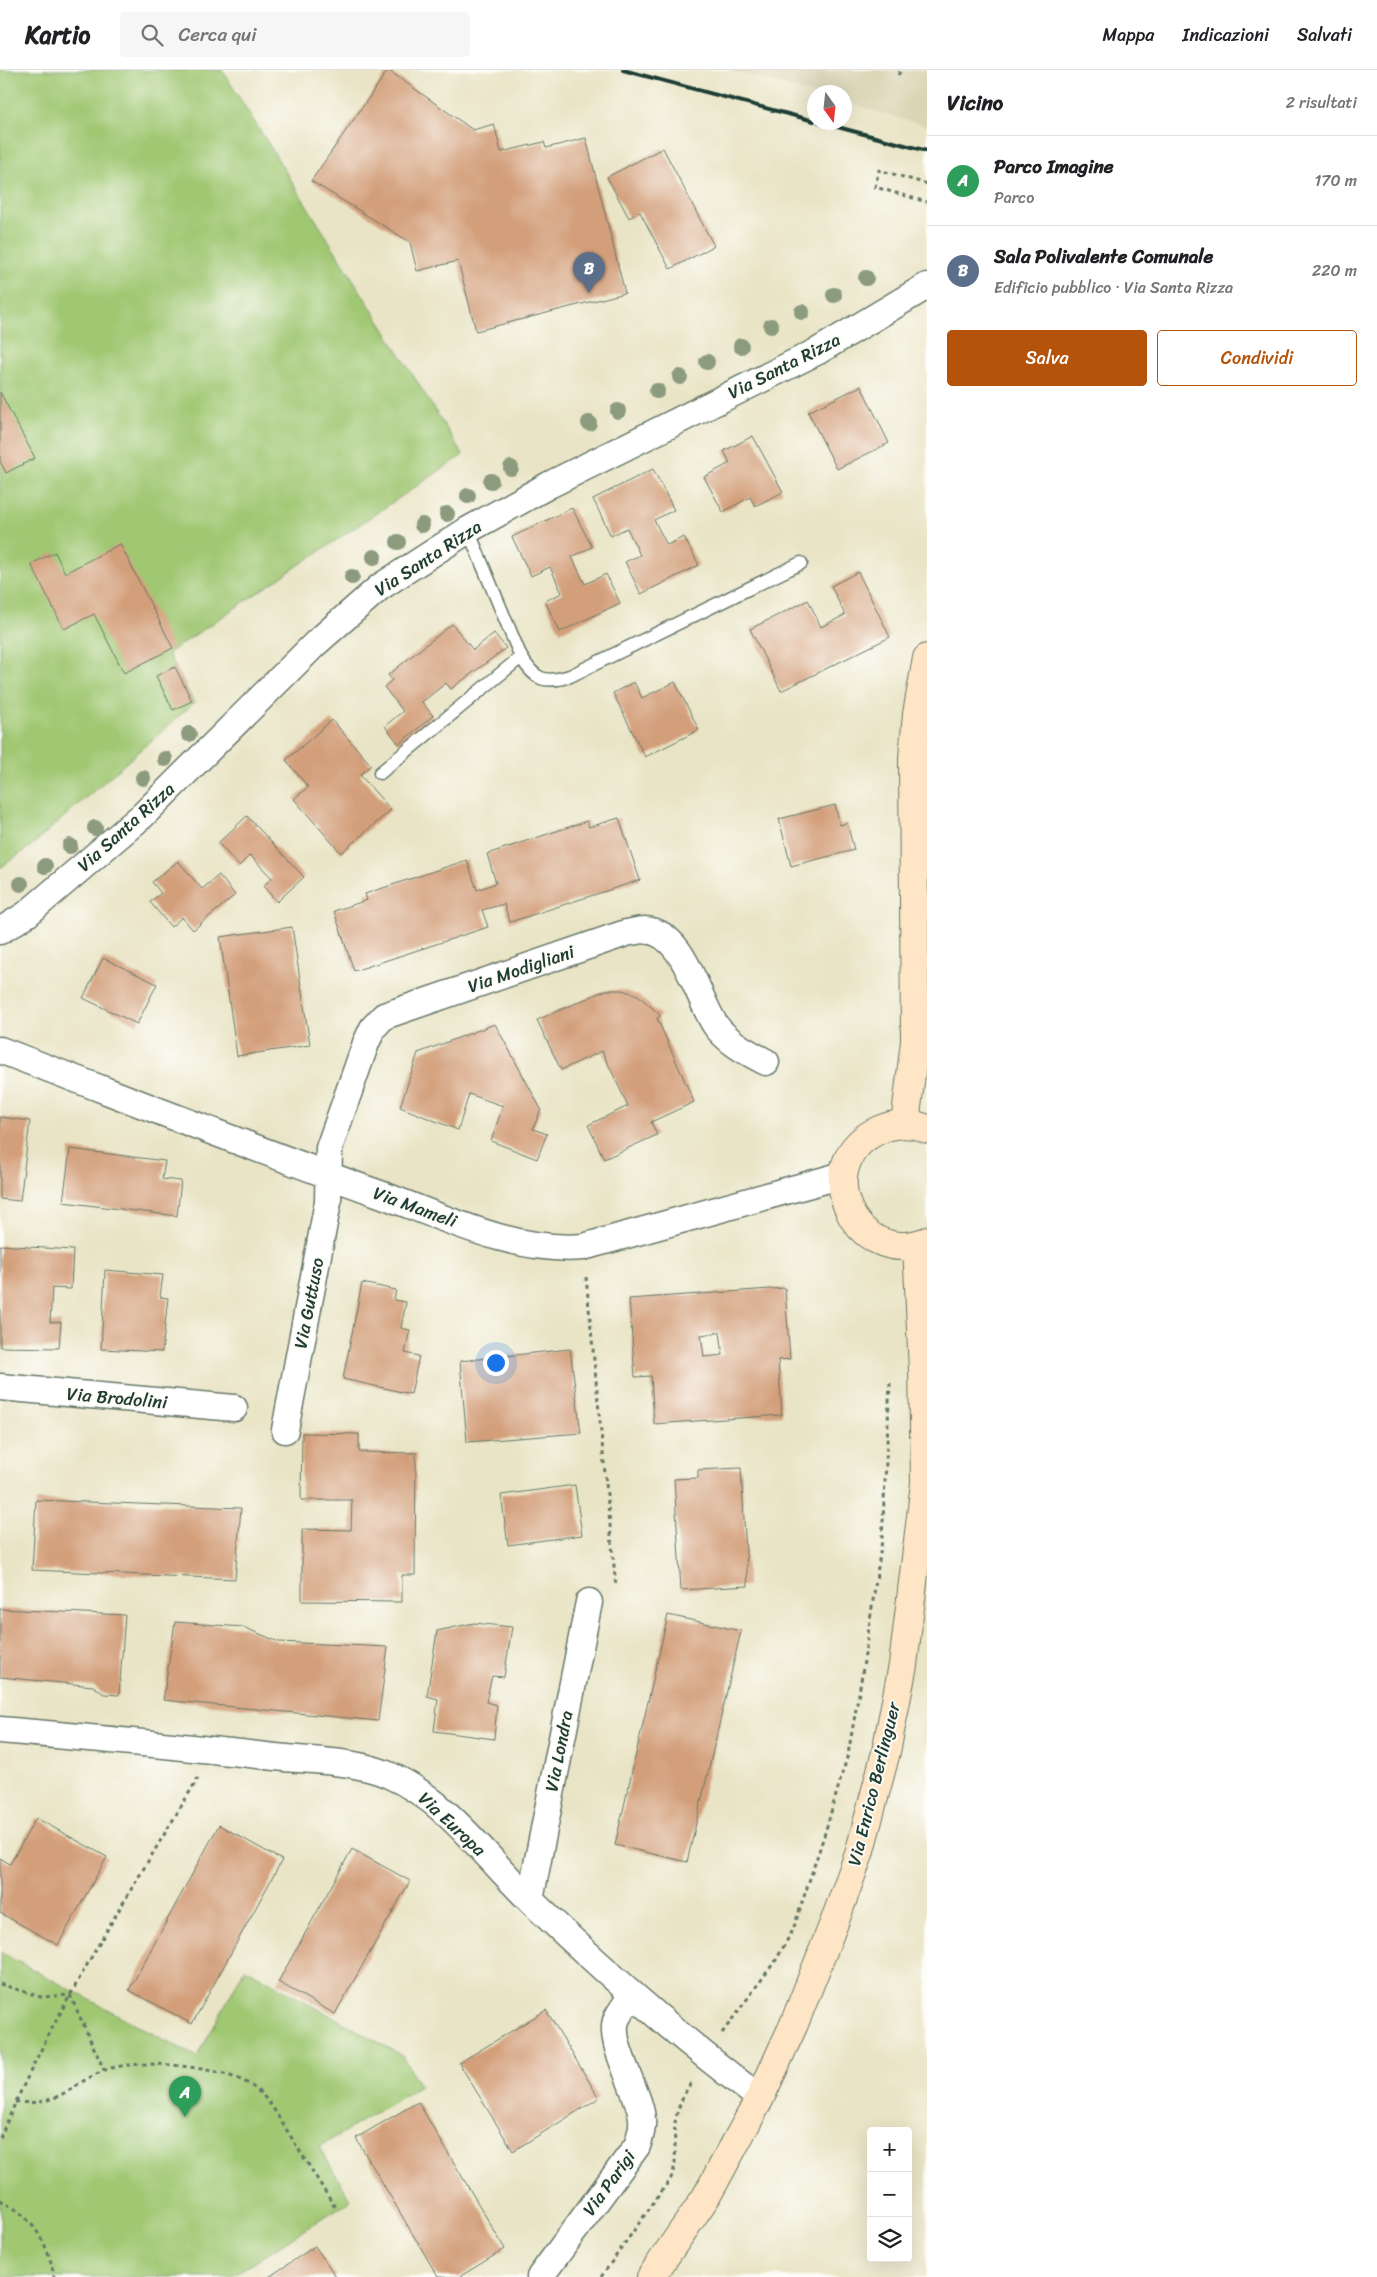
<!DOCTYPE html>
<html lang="it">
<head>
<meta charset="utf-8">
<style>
	body { margin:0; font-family:Sriracha,sans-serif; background:#f6f6f6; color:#202124 }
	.controls { position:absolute; right:15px; bottom:15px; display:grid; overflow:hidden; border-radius:5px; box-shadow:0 5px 20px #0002 }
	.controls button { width:45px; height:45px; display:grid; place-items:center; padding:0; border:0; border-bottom:1px solid #e0e0e0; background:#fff; color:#202124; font:25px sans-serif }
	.compass { position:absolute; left:807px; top:15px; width:45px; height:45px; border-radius:50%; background:#fff; box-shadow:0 5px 20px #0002; rotate:165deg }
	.you { position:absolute; left:495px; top:1292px; width:18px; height:18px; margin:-12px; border:4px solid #fff; border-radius:50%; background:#1a73e8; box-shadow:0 0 0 8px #1a73e833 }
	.badge { display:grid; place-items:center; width:32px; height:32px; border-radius:50%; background:#b45309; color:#fff; font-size:16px; font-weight:700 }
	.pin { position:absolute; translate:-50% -41px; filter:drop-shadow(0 1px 2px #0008) }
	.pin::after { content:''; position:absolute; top:26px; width:18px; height:15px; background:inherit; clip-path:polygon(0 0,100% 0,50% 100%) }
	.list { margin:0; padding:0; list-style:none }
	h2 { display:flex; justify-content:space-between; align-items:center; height:65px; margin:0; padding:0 20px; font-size:21px }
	h2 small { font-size:16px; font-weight:400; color:#757577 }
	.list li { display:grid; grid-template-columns:32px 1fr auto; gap:15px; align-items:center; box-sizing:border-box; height:90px; padding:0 20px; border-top:1px solid #e0e0e0 }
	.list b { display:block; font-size:19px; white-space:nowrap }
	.list p { margin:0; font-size:16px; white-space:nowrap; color:#757577 }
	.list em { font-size:16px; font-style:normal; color:#757577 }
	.actions { display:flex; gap:10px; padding:15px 20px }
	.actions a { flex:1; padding:11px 0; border:1px solid #b45309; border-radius:5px; text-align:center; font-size:18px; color:#b45309 }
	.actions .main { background:#b45309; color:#fff }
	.icon { flex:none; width:28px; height:28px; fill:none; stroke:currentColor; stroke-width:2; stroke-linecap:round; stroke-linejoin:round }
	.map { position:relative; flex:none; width:927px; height:2207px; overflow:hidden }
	header { display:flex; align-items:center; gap:30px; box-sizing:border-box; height:70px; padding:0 25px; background:#fff; border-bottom:1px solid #e0e0e0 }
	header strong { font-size:24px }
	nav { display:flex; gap:28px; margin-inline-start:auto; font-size:18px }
	.search { width:350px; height:45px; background:#f6f6f6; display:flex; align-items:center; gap:12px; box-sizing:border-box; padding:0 18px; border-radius:5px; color:#757577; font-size:19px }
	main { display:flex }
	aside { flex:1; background:#fff }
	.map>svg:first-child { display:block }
	.built { fill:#dcd5b5 }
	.green { fill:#a0c873; stroke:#608254 }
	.building { fill:#d39f7a; fill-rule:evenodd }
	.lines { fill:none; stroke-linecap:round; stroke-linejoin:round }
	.lane-casing { stroke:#667767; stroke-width:15 }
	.street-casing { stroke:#667767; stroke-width:29 }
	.secondary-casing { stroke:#667767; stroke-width:30 }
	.path { stroke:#667767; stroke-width:3; stroke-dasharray:4 4; stroke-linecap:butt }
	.lane { stroke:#fff; stroke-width:12 }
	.street { stroke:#fff; stroke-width:26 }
	.secondary { stroke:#fde5c5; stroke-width:28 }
	.rail { stroke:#1f3d34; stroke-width:4 }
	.tree { fill:#8c9b7e }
	.labels { text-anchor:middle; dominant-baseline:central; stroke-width:4; stroke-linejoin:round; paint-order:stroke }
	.street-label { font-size:18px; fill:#1f3d34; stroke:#fdfcf7 }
</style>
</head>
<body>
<header>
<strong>Kartio</strong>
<div class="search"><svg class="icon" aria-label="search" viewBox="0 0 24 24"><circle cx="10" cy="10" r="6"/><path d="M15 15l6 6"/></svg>Cerca qui</div>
<nav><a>Mappa</a><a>Indicazioni</a><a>Salvati</a></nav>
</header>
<main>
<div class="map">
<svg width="927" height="2207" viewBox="0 0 927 2207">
	<rect width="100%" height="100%" fill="#fdfcf7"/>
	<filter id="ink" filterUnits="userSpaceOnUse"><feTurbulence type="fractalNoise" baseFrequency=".02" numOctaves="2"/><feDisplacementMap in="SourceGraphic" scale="10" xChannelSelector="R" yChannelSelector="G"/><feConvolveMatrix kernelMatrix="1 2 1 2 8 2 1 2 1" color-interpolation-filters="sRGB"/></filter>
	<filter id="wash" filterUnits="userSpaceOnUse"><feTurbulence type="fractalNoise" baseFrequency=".0096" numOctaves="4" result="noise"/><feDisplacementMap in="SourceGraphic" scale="20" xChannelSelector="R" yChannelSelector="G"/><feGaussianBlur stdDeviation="1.12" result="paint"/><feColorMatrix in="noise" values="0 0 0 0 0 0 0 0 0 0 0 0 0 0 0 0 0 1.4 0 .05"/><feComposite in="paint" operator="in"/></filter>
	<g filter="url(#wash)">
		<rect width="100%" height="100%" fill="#e9e4c5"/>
		<path class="built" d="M 729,0 L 927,0 L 927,56 L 845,32 L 844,22 L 814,24 Z"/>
		<path class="green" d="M 0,0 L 222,0 L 463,385 L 168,583 L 194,633 L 31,776 L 0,798 Z
			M 0,1882 L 197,1987 L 245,1898 L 403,1986 L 420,2016 L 319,2077 L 351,2130 L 230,2207 L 0,2207 Z"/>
		<g id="blocks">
			<path class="building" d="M 388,0 L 473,60 L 494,54 L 501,82 L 544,72 L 546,78 L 586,68 L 625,223 L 476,261 L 458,191 L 417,201 L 410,172 L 311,111 Z
				M 663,78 L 714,176 L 670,199 L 640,142 L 629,148 L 607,107 Z
				M 861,316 L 889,373 L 837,399 L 808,342 Z
				M 0,322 L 35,388 L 6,403 L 0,391 Z
				M 753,366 L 783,422 L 755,436 L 750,427 L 723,442 L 704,407 L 730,393 L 724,381 Z
				M 653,399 L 674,440 L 654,450 L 667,475 L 684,467 L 699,495 L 641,524 L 625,492 L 640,485 L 627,458 L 611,466 L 593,429 Z
				M 572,438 L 592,477 L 572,487 L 585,514 L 606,504 L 620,533 L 560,562 L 545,531 L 562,523 L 550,497 L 531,506 L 512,467 Z
				M 120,474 L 173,578 L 124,603 L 94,544 L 64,559 L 31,494 L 55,482 L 65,503 Z
				M 858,502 L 890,567 L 781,621 L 750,559 L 808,530 L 821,557 L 845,545 L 831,516 Z
				M 452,554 L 473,580 L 494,563 L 506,578 L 451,619 L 446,613 L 422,632 L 433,646 L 399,674 L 385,656 L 403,641 L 384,617 L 392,610 L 388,605 Z
				M 175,597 L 192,631 L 173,640 L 156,606 Z
				M 634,612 L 642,628 L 675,612 L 699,660 L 645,687 L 613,623 Z
				M 332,650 L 371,695 L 360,705 L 391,740 L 341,783 L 294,729 L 308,717 L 286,690 Z
				M 835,735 L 840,755 L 847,753 L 854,780 L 791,796 L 779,749 Z
				M 247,746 L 304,807 L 277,832 L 263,816 L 272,808 L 250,785 L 239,796 L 218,773 Z
				M 619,748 L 640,810 L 510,852 L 504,834 L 482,840 L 488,857 L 354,901 L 334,841 L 367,830 L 365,824 L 467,790 L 477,820 L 496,813 L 487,784 L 587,751 L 589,757 Z
				M 178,791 L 202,819 L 219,805 L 235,825 L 193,860 L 182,847 L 171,857 L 150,832 L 161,823 L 152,812 Z
				M 292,857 L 310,975 L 237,986 L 220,867 Z
				M 103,888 L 157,914 L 137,954 L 83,928 Z
				M 606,920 L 622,920 L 638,925 L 661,946 L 657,948 L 694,1032 L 651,1052 L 657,1065 L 604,1089 L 588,1055 L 628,1036 L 602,981 L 561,1000 L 537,950 Z
				M 495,954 L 541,1039 L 533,1059 L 547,1064 L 537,1089 L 491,1071 L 503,1036 L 469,1024 L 458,1060 L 400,1037 L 418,983 Z
				M 0,1047 L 30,1051 L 20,1131 L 0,1129 Z
				M 70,1079 L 165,1091 L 162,1109 L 181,1111 L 177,1146 L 63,1132 Z
				M 0,1175 L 73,1180 L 71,1219 L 52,1218 L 50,1252 L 61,1252 L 59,1278 L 0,1277 Z
				M 105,1200 L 163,1205 L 160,1227 L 168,1228 L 162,1282 L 101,1279 Z
				M 362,1213 L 396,1220 L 394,1230 L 406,1232 L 401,1258 L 410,1260 L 405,1283 L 419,1286 L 411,1324 L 343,1309 Z
				M 785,1218 L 790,1289 L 778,1290 L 782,1345 L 654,1354 L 651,1306 L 635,1307 L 629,1229 ZM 720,1262 L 723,1285 L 704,1287 L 701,1265 Z
				M 570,1279 L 581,1363 L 467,1372 L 460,1291 Z
				M 302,1363 L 359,1364 L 359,1382 L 416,1383 L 415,1505 L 402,1505 L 402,1532 L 302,1531 L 302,1459 L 351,1460 L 352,1430 L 301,1430 Z
				M 741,1398 L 748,1516 L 681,1520 L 674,1409 L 698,1408 L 698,1400 Z
				M 575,1415 L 582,1465 L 508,1475 L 501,1425 Z
				M 36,1430 L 241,1438 L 235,1509 L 32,1500 Z
				M 0,1539 L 125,1545 L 119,1625 L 104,1624 L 93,1616 L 0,1607 Z
				M 668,1545 L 741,1561 L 687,1792 L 615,1775 Z
				M 175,1552 L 243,1557 L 279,1572 L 388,1577 L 378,1651 L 163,1630 Z
				M 474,1553 L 512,1557 L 504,1607 L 492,1606 L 486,1632 L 497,1635 L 494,1669 L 434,1661 L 438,1629 L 427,1626 L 437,1561 Z
				M 36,1748 L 107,1787 L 58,1875 L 0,1843 L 0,1788 L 10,1794 Z
				M 219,1755 L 282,1790 L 192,1954 L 129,1920 Z
				M 352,1779 L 410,1811 L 335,1944 L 278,1912 Z
				M 546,1940 L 599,2028 L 513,2081 L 459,1993 Z
				M 418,2032 L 505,2179 L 459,2207 L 438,2207 L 356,2068 Z
				M 315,2176 L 336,2207 L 269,2207 Z"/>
		</g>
	</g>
	<g filter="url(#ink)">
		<use href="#blocks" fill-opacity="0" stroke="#667767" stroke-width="1"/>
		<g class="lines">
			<defs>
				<path id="lane" d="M 468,460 L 521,587 C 535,610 544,614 570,606 L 801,493
					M 380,703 L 521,587"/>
				<path id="street" d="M 0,861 L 27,844 L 143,745 L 316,573 L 380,517 L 468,460 L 549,415 L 818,281 L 927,216
					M 0,980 C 126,1028 252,1078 380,1124 C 443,1147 515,1183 583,1177 L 843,1105
					M 0,1317 L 234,1338
					M 285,1360 L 328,1132 L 329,1078 L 366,973 L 373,958 L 384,946 L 626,863 C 632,862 639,860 645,860 C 685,862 697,929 716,956 C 729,973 747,982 766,992
					M 0,1660 C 92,1668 183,1676 275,1687 C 311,1691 354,1690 389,1705 C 447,1730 486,1788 531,1831 C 604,1901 679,1968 760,2028
					M 530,1830 L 589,1532
					M 540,2207 L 637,2076 C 640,2067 643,2058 642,2049 C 640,2022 606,1971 617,1948 C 621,1940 628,1932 632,1925"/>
				<path id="secondary" d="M 905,1054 L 915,971 L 913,688 L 917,644 L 927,588
					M 927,1059 C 912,1052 894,1053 879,1060 C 807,1092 853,1200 927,1171
					M 651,2207 L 706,2127 L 760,2028 L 794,1954 L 834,1853 L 859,1784 L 886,1682 L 903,1595 L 925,1413 L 923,1300 L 917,1175"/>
			</defs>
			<use href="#lane" class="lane-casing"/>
			<use href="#street" class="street-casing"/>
			<use href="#secondary" class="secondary-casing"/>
			<path class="path" d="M 898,5 L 901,0
				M 927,114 L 879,100 L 875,117 L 927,132
				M 586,1207 L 616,1517
				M 0,1914 L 41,1927 L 70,1925 L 104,2000
				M 722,1963 L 776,1890 L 793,1860 L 824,1766 L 848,1684 L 861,1611 L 882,1470 L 890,1313
				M 15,2032 C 62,2036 65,2017 103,2001 C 133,1987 215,1996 245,2012 C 257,2018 265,2027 273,2038 L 336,2139
				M 0,2068 C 53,1942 128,1826 198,1708
				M 0,2130 C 31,2145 49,2173 54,2207
				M 601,2207 L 671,2108 C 679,2090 673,2072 675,2053 C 677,2039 683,2025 691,2013"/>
			<use href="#lane" class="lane"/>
			<use href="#street" class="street"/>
			<use href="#secondary" class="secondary"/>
			<path class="rail" d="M 623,0 L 814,51
				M 819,52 L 927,81"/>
		</g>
		<g class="tree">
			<circle cx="866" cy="208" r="8"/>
			<circle cx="834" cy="225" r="8"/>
			<circle cx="802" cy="242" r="8"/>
			<circle cx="771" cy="256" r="8"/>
			<circle cx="741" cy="276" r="8"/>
			<circle cx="707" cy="292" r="8"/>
			<circle cx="680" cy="307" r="8"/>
			<circle cx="657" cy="321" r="8"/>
			<circle cx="618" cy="341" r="8"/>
			<circle cx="589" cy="353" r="8"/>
			<circle cx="511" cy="398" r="8"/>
			<circle cx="491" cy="411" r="8"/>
			<circle cx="468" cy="426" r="8"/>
			<circle cx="447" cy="444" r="8"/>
			<circle cx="422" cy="455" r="8"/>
			<circle cx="398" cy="472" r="8"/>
			<circle cx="374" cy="487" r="8"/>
			<circle cx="352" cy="507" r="8"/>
			<circle cx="189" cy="664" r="8"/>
			<circle cx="165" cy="689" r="8"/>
			<circle cx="143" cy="708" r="8"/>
			<circle cx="95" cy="758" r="8"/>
			<circle cx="70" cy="776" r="8"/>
			<circle cx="45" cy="796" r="8"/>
			<circle cx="21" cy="814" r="8"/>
		</g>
	</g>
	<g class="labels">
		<g class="street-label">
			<text transform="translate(784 296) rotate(-27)">Via Santa Rizza</text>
			<text transform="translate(428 488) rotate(-33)">Via Santa Rizza</text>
			<text transform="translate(126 757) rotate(-42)">Via Santa Rizza</text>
			<text transform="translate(521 899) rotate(-19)">Via Modigliani</text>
			<text transform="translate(415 1137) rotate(20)">Via Mameli</text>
			<text transform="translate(309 1233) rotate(-79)">Via Guttuso</text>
			<text transform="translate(117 1328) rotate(5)">Via Brodolini</text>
			<text transform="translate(559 1681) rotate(-79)">Via Londra</text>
			<text transform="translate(874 1714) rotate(-76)">Via Enrico Berlinguer</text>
			<text transform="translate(452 1754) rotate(43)">Via Europa</text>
			<text transform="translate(609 2113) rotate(-54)">Via Parigi</text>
		</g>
	</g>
</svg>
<div class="controls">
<button>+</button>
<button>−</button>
<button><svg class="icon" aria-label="layers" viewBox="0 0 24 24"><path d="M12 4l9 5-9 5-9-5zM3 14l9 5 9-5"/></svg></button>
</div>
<svg class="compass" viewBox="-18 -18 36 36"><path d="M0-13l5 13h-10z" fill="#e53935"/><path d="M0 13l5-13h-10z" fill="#757577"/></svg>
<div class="you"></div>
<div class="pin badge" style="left:185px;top:2047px;background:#2e9e5b">A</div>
<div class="pin badge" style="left:589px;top:223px;background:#5c6f8a">B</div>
</div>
<aside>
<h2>Vicino<small>2 risultati</small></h2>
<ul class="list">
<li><span class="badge" style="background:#2e9e5b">A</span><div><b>Parco Imagine</b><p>Parco</p></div><em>170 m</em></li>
<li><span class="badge" style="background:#5c6f8a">B</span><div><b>Sala Polivalente Comunale</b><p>Edificio pubblico · Via Santa Rizza</p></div><em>220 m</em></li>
</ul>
<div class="actions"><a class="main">Salva</a><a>Condividi</a></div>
</aside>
</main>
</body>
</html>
